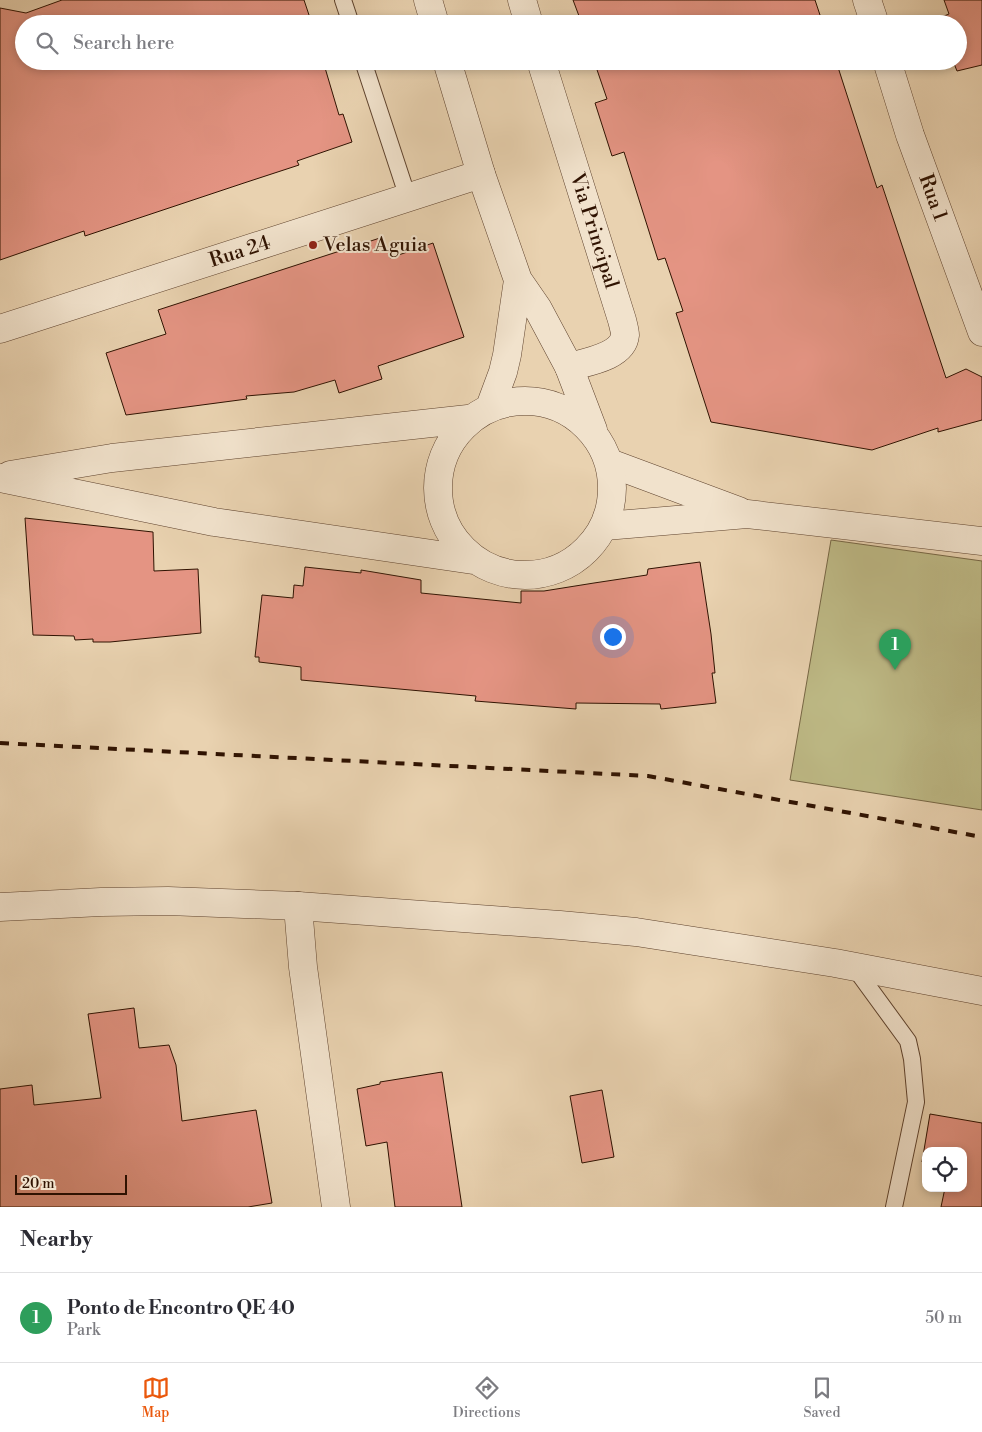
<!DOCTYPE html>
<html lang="en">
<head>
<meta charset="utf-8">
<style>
	body { margin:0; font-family:"Libre Bodoni",serif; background:#f2f2f3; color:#2b2b33 }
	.controls { position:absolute; right:15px; bottom:15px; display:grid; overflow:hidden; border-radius:10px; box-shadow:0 2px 8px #0003 }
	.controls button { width:45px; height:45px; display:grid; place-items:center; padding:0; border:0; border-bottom:1px solid #e1e1e2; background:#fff; color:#2b2b33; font:25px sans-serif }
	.scale { position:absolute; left:15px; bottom:12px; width:112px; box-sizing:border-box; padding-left:5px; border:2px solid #2f1201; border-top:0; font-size:14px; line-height:18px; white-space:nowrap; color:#2f1201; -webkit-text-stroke:4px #f1e2cc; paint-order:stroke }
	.you { position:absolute; left:612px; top:636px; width:18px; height:18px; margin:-12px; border:4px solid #fff; border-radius:50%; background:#1a73e8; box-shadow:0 0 0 8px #1a73e833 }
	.badge { display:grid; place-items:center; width:32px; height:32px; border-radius:50%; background:#ea580c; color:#fff; font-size:16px; font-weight:700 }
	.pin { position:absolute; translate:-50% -41px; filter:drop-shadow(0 1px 2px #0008) }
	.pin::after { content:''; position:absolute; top:26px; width:18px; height:15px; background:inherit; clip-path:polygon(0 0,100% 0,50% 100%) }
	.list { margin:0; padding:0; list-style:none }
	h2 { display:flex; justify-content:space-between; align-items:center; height:65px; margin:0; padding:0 20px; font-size:21px }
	h2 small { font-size:16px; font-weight:400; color:#7c7c81 }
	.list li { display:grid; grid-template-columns:32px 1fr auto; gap:15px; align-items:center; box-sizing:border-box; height:90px; padding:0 20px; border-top:1px solid #e1e1e2 }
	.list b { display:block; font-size:19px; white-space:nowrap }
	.list p { margin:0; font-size:16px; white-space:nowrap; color:#7c7c81 }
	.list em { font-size:16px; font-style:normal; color:#7c7c81 }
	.icon { flex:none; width:28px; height:28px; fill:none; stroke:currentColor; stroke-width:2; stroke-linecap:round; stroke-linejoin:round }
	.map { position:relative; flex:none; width:982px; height:1207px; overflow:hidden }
	.search { position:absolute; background:#fff; box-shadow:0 2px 8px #0003; left:15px; right:15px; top:15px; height:55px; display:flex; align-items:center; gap:12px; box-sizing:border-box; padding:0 18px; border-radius:28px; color:#7c7c81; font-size:19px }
	.sheet { height:155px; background:#fff }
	nav { display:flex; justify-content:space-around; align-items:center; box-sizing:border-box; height:70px; border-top:1px solid #e1e1e2; background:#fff; font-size:14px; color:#7c7c81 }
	nav a { display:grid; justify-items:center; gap:2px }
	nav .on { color:#ea580c }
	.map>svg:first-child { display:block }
	.green { fill:#beba86; stroke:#766644 }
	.building { fill:#e49483; stroke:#2f1201 }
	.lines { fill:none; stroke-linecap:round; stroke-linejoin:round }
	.service-casing { stroke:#5e422d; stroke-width:18 }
	.minor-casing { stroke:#5e422d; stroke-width:29 }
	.tertiary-casing { stroke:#5e422d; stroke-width:29 }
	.service { stroke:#f1e2cc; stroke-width:16 }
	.minor { stroke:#f1e2cc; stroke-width:28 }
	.tertiary { stroke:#f1e2cc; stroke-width:28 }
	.rail { stroke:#2f1201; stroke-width:4; stroke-dasharray:9 9; stroke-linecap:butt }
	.poi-dot { fill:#8f2418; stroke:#f1e2cc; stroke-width:2 }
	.labels { text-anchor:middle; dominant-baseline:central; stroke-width:4; stroke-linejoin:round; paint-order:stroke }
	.street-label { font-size:20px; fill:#2f1201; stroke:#f1e2cc }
	.poi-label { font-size:20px; fill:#2f1201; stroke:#f1e2cc; text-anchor:start }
</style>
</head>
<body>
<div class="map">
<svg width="982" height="1207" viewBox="0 0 982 1207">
	<rect width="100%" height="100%" fill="#e9d2b0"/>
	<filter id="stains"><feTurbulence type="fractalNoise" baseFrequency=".004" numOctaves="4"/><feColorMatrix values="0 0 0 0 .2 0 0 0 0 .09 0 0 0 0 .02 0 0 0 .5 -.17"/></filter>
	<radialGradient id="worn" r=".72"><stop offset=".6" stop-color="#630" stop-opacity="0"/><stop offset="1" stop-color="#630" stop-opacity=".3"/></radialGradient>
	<path class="green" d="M 831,540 L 982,561 L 982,810 L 790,780 Z"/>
	<path class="building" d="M 62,0 L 304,0 L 312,24 L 24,24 L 24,61 L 323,61 L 339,115 L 343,114 L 352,142 L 297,161 L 299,165 L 244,183 L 85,236 L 84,231 L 0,260 L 0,8 L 26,13 Z
		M 573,0 L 815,0 L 823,24 L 582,24 Z
		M 944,0 L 982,0 L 982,65 L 957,71 L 953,61 L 958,61 L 958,24 L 941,24 L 939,18 L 949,14 Z
		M 594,61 L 836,61 L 877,188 L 882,185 L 946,378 L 966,369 L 982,377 L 982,420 L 938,432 L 938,428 L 872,450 L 711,422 L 676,313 L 683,311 L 665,258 L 658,260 L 624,152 L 612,156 L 595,103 L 607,99 Z
		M 383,237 L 390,258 L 433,243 L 464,337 L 378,366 L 382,379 L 339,393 L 335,380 L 294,392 L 246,396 L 247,399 L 126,415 L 106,353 L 166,334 L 158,310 Z
		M 25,518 L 153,532 L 154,571 L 198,569 L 201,633 L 110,642 L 93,642 L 93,639 L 75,640 L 74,636 L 33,635 Z
		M 700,562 L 711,634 L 715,673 L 712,673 L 716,703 L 661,709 L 660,704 L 576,703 L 576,709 L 475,701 L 476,696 L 301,680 L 301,667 L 259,662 L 259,657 L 255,657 L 262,595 L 293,598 L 294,585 L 303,586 L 305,567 L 361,573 L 361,570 L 421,580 L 421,593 L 521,603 L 521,591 L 544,591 L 594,583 L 647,575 L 648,569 Z
		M 134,1008 L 139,1048 L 169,1045 L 176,1065 L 182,1121 L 256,1110 L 272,1203 L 248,1207 L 0,1207 L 0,1089 L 32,1085 L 34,1105 L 101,1098 L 88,1014 Z
		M 442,1072 L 462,1207 L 395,1207 L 387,1142 L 366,1146 L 357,1089 L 380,1084 L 380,1082 Z
		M 602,1090 L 614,1157 L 582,1163 L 570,1096 Z
		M 930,1114 L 982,1123 L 982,1207 L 941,1207 L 945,1188 L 963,1188 L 963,1151 L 926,1151 L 926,1163 L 922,1162 Z"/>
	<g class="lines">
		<defs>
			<path id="service" d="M 343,0 L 351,24
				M 363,61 L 408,198
				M 854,967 L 908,1041 L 912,1059 L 916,1102 L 894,1207"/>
			<g id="minor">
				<path d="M 522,0 L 529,24"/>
				<path d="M 867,0 L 875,24"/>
				<path id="s1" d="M 541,61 L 622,320 C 623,324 625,331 625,335 C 623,357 586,362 569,367"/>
				<path id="s2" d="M 887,61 L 910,135 L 982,332"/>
				<path id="s3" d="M 0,329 L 481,174"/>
				<path d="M 610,463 L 739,511"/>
				<path d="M 605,526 L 747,514 L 982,541"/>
				<path d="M 298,906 L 303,967 L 336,1207"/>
				<path d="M 0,907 L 101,902 L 168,901 L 298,906 L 560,925 L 636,932 L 835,963 L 982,991"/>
			</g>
			<path id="tertiary" d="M 428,0 L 435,24
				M 447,61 L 481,174 L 518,280 L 538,309 L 569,367 L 593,430
				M438 488a87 87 0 1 1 174 0a87 87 0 1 1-174 0Z
				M 490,407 L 503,372 L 507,355 L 518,280
				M 10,475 L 112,458 L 468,419
				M 0,478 L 214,522 L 473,560"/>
		</defs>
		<use href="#service" class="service-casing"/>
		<use href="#minor" class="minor-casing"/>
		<use href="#tertiary" class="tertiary-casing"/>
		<use href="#service" class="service"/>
		<use href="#minor" class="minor"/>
		<use href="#tertiary" class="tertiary"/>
		<path class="rail" d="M 0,743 L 648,776 L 982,837"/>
	</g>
	<circle class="poi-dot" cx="313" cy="245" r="5"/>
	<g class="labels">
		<g class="street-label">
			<text stroke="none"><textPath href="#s2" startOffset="144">Rua 1</textPath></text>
			<text stroke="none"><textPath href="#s1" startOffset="178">Via Principal</textPath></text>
			<text stroke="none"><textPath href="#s3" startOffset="252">Rua 24</textPath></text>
		</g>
		<g class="poi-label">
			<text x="323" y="245">Velas Aguia</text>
		</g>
	</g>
	<rect width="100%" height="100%" filter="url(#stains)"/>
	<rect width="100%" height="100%" fill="url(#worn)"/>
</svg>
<div class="controls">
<button><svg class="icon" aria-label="locate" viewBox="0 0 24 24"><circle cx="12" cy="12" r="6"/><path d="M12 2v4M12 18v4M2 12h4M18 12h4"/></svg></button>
</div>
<div class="scale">20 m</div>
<div class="you"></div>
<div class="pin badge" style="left:895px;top:670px;background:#2e9e5b">1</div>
<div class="search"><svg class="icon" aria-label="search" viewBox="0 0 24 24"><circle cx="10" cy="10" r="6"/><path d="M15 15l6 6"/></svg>Search here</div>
</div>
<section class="sheet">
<h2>Nearby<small></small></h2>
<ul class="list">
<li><span class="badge" style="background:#2e9e5b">1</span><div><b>Ponto de Encontro QE 40</b><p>Park</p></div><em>50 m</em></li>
</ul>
</section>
<nav>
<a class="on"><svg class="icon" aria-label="map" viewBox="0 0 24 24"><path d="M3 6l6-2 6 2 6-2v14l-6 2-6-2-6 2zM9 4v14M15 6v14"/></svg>Map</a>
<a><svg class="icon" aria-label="directions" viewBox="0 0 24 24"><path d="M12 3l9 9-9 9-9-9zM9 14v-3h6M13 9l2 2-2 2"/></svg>Directions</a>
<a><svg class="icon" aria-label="saved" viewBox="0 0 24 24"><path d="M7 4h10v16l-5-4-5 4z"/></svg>Saved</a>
</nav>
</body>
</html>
